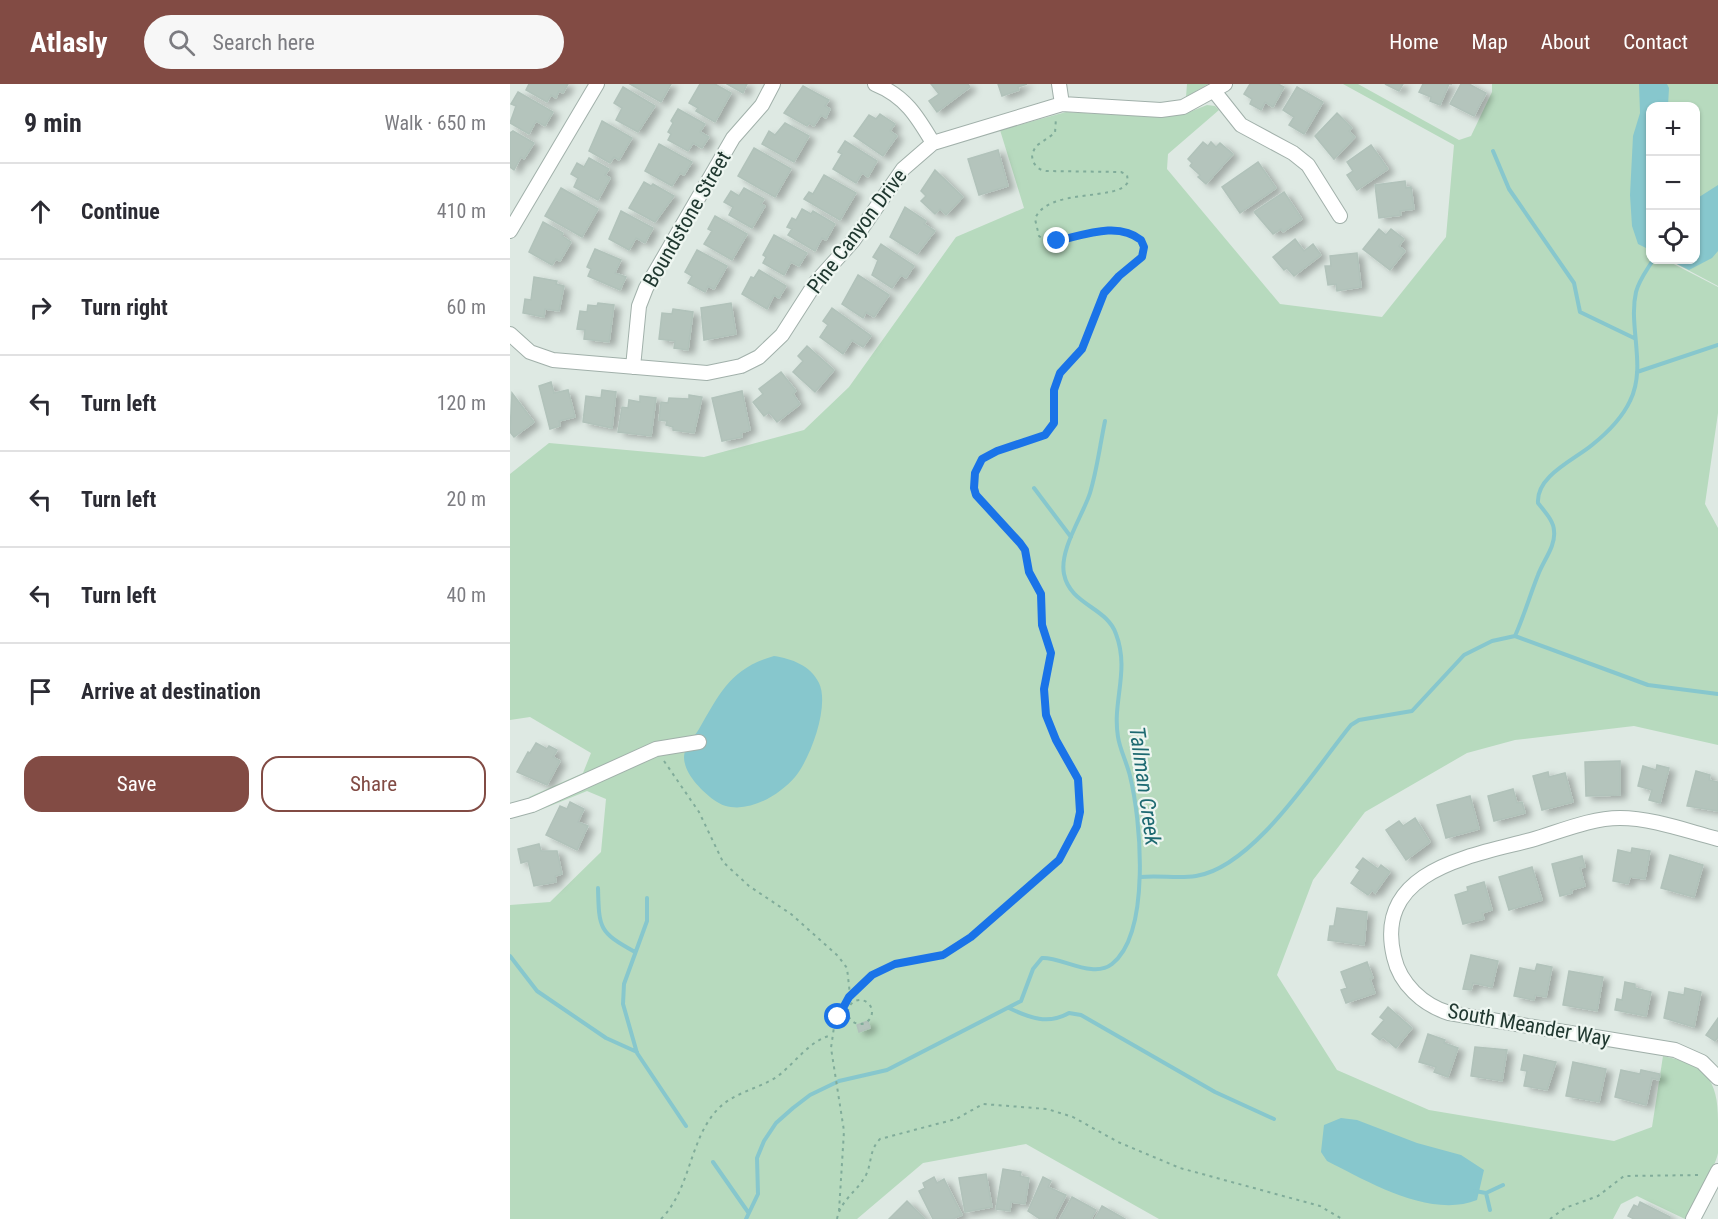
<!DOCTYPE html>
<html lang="en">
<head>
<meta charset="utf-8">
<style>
	body { margin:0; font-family:"Roboto Condensed",sans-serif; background:#f7f7f7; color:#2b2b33 }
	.controls { position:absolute; right:18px; top:18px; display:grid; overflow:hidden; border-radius:12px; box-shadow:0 2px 4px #0004 }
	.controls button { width:54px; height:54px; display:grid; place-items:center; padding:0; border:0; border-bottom:2px solid #e1e1e2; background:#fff; color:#2b2b33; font:30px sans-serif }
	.stop { position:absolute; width:18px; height:18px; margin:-14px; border:4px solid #1a73e8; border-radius:50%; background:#fff }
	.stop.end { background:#1a73e8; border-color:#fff; box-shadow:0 2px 6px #0008 }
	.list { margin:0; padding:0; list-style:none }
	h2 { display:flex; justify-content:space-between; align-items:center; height:78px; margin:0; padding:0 24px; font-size:26px }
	h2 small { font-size:20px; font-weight:400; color:#7c7c81 }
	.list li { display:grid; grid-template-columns:39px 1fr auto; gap:18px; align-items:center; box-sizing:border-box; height:96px; padding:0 24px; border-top:2px solid #e1e1e2 }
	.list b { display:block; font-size:22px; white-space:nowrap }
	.list em { font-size:20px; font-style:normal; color:#7c7c81 }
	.actions { display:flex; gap:12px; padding:18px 24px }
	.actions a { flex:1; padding:14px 0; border:2px solid #824b44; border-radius:18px; text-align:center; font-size:21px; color:#824b44 }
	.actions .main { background:#824b44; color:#fff }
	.icon { flex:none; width:33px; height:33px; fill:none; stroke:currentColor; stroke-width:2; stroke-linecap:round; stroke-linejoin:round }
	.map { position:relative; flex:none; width:1208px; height:1135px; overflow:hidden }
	header { display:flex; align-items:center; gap:36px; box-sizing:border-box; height:84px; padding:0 30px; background:#824b44; color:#fff }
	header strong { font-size:28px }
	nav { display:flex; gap:33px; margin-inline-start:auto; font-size:21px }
	.search { width:420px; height:54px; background:#f7f7f7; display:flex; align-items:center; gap:15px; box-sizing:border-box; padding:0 21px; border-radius:33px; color:#7c7c81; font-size:22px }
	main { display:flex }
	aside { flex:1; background:#fff }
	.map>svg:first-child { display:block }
	.green { fill:#b7dabe }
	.water { fill:#87c7cd }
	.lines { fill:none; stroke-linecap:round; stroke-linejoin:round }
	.stream { stroke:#87c7cd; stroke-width:4 }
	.building { fill:#b4c4bc; stroke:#b1c2ba; stroke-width:1.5; filter:url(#shadow) }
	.minor-casing { stroke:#a1b0aa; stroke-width:16 }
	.path { stroke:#80ac9a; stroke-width:2; stroke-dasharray:3 4.5; stroke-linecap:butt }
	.minor { stroke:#fff; stroke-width:14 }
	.route { stroke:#1a73e8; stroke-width:8 }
	.labels { text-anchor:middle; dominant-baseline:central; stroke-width:4.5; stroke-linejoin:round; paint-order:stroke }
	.street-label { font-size:21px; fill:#203830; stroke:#eef6f1 }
	.water-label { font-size:22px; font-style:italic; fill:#1d6971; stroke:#eef6f1 }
</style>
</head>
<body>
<header>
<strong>Atlasly</strong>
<div class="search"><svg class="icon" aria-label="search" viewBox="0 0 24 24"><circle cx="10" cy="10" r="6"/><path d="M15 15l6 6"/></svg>Search here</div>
<nav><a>Home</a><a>Map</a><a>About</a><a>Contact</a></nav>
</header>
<main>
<aside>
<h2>9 min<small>Walk · 650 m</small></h2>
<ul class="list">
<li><svg class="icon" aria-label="ahead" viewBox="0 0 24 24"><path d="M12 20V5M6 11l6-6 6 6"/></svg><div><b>Continue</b></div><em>410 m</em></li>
<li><svg class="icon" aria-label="right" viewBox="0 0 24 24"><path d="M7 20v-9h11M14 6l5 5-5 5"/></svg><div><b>Turn right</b></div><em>60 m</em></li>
<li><svg class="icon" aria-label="left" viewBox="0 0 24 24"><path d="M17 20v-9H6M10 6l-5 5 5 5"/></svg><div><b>Turn left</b></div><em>120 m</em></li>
<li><svg class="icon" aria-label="left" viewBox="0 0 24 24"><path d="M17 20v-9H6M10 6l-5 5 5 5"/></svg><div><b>Turn left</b></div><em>20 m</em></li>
<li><svg class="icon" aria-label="left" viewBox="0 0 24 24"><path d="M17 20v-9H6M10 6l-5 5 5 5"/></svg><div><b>Turn left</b></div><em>40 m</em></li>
<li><svg class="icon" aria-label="arrive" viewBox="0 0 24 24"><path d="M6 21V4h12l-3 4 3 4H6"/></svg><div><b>Arrive at destination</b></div></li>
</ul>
<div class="actions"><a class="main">Save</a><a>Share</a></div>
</aside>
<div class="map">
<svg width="1208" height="1135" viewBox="0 0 1208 1135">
	<defs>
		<filter id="shadow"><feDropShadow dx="6" dy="3.5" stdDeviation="3" flood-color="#0004"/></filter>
	</defs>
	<rect width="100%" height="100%" fill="#dee9e3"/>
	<path class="green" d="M 677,0 L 698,0 L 676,13 Z
		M 833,0 L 848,0 L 949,56 L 961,52 L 982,8 L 982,0 L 1208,0 L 1208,202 L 1159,176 L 1186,176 L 1186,22 L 1140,22 L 1140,176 L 1156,176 L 1208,203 L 1208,329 L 1195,420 L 1208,444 L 1208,661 L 1124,642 L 1005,656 L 957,669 L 855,728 L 803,796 L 767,891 L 827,986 L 919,1026 L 1104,1057 L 1142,1043 L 1153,972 C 1195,981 1208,994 1208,1037 C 1208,1047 1208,1059 1208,1069 C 1205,1085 1183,1119 1175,1135 L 1127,1112 L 1111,1120 L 1103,1135 L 649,1135 L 516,1060 L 413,1079 L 347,1135 L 0,1135 L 0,821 L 40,818 L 91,768 L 96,715 L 77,707 L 23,729 L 24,722 L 19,713 L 73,689 L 81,669 L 20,633 L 0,636 L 0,390 L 39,359 L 194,373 L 294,346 L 339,303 L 446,153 L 514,124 L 490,46 L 556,28 L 648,33 L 677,29 L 697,21 L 705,22 L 709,26 L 658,70 L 657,85 L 770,220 L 872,233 L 936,153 L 944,61 Z"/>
	<path class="water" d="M 1129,0 L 1157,0 L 1159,4 L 1158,22 L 1140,22 L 1140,166 L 1128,160 L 1122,142 L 1120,111 L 1123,52 L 1130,29 Z
		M 1208,101 L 1208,167 L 1202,174 L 1179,186 L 1159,176 L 1186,176 L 1186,115 Z
		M 264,572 C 282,575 300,581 309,599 C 320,622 300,675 285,693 C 267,714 229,735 204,716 C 192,707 174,690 174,673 C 174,664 184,653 189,645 C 210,609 221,584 264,572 Z
		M 831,1034 L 847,1036 L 907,1059 L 951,1071 L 974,1086 L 967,1116 C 920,1135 857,1097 817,1077 L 811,1068 L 814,1041 Z"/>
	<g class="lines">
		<path class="stream" d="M 983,67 L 999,105 L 1064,199 L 1070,228 L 1124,254
			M 1127,288 L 1208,261
			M 524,404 L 561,453
			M 1005,552 L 1138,601 L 1208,610
			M 631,793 C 650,791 668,795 686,792 C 744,783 805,685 841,641 L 849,636 L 902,627 L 954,571 L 982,557 L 1005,552 C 1014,532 1020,511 1028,491 C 1033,477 1046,462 1044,447 C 1044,437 1034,427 1028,419 C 1026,392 1064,376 1082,361 C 1097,349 1112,334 1120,317 C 1137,283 1118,243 1126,208 C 1129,196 1137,186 1143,176
			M 88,804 C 89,845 89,848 125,868
			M 137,814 L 137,837 L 114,900 L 113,920 L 127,969 L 176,1042
			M 0,872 L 27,907 L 96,954 L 127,968
			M 499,924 C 520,934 538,941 559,929 L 571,931 L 705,1008 L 764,1035
			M 203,1078 L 238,1128
			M 965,1107 L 976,1109 L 980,1126
			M 976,1109 L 993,1101
			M 236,1135 L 248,1110 L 247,1074 L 254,1057 L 266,1039 L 283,1024 L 300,1011 L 329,997 L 377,986 L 511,917 L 523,885 L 532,874 C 552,873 583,895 602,880 C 641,849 631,736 620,692 C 617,679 610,666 608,653 C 602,617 620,587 606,550 C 597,523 560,521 554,490 C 549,466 573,431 580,409 C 587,386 590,361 595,337"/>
	</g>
	<path class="building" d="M 19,0 L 58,0 L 53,9 L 49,7 L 46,14 L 41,11 L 37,18 L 16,6 Z
		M 120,0 L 161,0 L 151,18 Z
		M 190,0 L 205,0 L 221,9 L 205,38 L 186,27 L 188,24 L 179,19 Z
		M 217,0 L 237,0 L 233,9 Z
		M 421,0 L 458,0 L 460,3 L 427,28 L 419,17 L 429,10 Z
		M 488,0 L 517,0 L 508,3 L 509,6 L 492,12 Z
		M 740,0 L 768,0 L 774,3 L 763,23 L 755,18 L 751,26 L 740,20 L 742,15 L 734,10 Z
		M 875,0 L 893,0 L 889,7 Z
		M 913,0 L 942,0 L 939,0 L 930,21 L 920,17 L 921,13 L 909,8 Z
		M 951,0 L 959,0 L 976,9 L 964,32 L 940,20 Z
		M 293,2 L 319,16 L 315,22 L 320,25 L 316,34 L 311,31 L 304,42 L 299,39 L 297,42 L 274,29 Z
		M 113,3 L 145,22 L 128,48 L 106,36 L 112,24 L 104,19 Z
		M 787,3 L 813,18 L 794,50 L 779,41 L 784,33 L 773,26 Z
		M 8,8 L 43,28 L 35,42 L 26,37 L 19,50 L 0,39 L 6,22 L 1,20 Z
		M 168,25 L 195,40 L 190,48 L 199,53 L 192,64 L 183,59 L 178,67 L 158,56 L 161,50 L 158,48 L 163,39 L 161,37 Z
		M 827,29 L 842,44 L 839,47 L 845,53 L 824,75 L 805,52 Z
		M 370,30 L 385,40 L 380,47 L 387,52 L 373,72 L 344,52 L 359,31 L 366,35 Z
		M 92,37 L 122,54 L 109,76 L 104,73 L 100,79 L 79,67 Z
		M 275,39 L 299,52 L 284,78 L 252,60 L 259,47 L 265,51 Z
		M 3,47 L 24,59 L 14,75 L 11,73 L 4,86 L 0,83 L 0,49 Z
		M 335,57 L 367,77 L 358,93 L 352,89 L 346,99 L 323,85 L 332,70 L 328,68 Z
		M 693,58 L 698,62 L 701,58 L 706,63 L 710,59 L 723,70 L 696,100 L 688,93 L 690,91 L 680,82 L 682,79 L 678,75 Z
		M 149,60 L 182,78 L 174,91 L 170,89 L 162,102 L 135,87 Z
		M 861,61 L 878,85 L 847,106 L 837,91 L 843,87 L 837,78 Z
		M 244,64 L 281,85 L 265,113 L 228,92 Z
		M 488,66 L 498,102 L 469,111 L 458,75 Z
		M 79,74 L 99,85 L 95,91 L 100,94 L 88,116 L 64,103 L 68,94 L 61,90 L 67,79 L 74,83 Z
		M 748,78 L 766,104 L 730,129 L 712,103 Z
		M 425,86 L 453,113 L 436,131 L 430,125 L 425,130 L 411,117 L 416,112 L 411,107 Z
		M 314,91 L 346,109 L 330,136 L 294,115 L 299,108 L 303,110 Z
		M 895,97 L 896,104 L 901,103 L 904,125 L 890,127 L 891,131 L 869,134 L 865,101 Z
		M 134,98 L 141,102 L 143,100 L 164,112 L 145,138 L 119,124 Z
		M 51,104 L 88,125 L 72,153 L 35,132 Z
		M 234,104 L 254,115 L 251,120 L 255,122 L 242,144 L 219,131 L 223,123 L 214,118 L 221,107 L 229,112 Z
		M 774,108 L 792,135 L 773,148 L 771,145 L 763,150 L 744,128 Z
		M 395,123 L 416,137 L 414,140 L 425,147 L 407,170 L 380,153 Z
		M 292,125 L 301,130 L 303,127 L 325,140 L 316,156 L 312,154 L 305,167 L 278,151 L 282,145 L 277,143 L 282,134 L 286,136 Z
		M 111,127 L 143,144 L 135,159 L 126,154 L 119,166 L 99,155 Z
		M 205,132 L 237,150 L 222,176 L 194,160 L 202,147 L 198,145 Z
		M 33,138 L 53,149 L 52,152 L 61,158 L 50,177 L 46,175 L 42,181 L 19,168 Z
		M 869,145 L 876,151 L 881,145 L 894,155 L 889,162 L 895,167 L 880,186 L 853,165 Z
		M 264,151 L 297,169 L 289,182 L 281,178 L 274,191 L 253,179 L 256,173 L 253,171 Z
		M 785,155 L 794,167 L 803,160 L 811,171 L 784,192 L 777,184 L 774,186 L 763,173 Z
		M 371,160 L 404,182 L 396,194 L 391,191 L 382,204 L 362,191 L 368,176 L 363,173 Z
		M 85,165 L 111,176 L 105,189 L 116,193 L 110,206 L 78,192 L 81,185 L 77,183 Z
		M 187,166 L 217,182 L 204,205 L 198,202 L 195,208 L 178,199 L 182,192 L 175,188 Z
		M 847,169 L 851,203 L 827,207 L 826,200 L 818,201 L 815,182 L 821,182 L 820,172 Z
		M 249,186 L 276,202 L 269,214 L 264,211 L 257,225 L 232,210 L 241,193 L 244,194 Z
		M 348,191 L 379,211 L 364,233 L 356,228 L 353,234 L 332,220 Z
		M 24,193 L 47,197 L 46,200 L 54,202 L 49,227 L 35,225 L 34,233 L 13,229 L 15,215 L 21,216 Z
		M 88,219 L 104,221 L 99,258 L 74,255 L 75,246 L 67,245 L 70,227 L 77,228 L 78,221 L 87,222 Z
		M 221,219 L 226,250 L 194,256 L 191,224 Z
		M 322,224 L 361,252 L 353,263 L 342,256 L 333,270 L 310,253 L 318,241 L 313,237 Z
		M 163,225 L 183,228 L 178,266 L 164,264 L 165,257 L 149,255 L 152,229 L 162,230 Z
		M 297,262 L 324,286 L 305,308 L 283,288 L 293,277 L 288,272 Z
		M 271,288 L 286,307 L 283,310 L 290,320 L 267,338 L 259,328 L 254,332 L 243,318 L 253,310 L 249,305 Z
		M 41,298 L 44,309 L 58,306 L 65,333 L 49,337 L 50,342 L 40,345 L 29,302 Z
		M 92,306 L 106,308 L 102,344 L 73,338 L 76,312 L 91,314 Z
		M 232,307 L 240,346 L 231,349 L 232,353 L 212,357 L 202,314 Z
		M 2,309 L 24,338 L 4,353 L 0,348 Z
		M 179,311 L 192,313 L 184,349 L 163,346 L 163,343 L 156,341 L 157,337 L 149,336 L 151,318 L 158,319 L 159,314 L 179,315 Z
		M 130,312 L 146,314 L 141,352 L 108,348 L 112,323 L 118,324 L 119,316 L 130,318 Z
		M 26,659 L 37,665 L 39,662 L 47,666 L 43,673 L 50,677 L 37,701 L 7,688 L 18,668 L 20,669 Z
		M 1110,677 L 1110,711 L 1076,712 L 1075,678 Z
		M 1147,681 L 1159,684 L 1150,719 L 1139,716 L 1142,706 L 1128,702 L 1133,682 L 1146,686 Z
		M 1186,687 L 1200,691 L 1199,696 L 1208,698 L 1208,727 L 1177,722 Z
		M 1038,688 L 1039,693 L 1055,689 L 1063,718 L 1032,726 L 1023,692 Z
		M 1003,705 L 1007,719 L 1012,718 L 1015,729 L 984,737 L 978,712 Z
		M 960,712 L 969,745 L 936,754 L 927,721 Z
		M 60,718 L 74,725 L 68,738 L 78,742 L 67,766 L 36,751 L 50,722 L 57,725 Z
		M 905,734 L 920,758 L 896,776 L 876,746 L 889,737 L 893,742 Z
		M 29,760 L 31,767 L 47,767 L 52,790 L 45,792 L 46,798 L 24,802 L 18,777 L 11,779 L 8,765 Z
		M 1122,764 L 1140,767 L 1135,795 L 1120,793 L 1118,800 L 1103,797 L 1108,766 L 1121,769 Z
		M 1160,771 L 1193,781 L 1184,813 L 1151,804 Z
		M 1072,772 L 1075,783 L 1070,784 L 1075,802 L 1061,806 L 1062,809 L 1050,812 L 1042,780 Z
		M 853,774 L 868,785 L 871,781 L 880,788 L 865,809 L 862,806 L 858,811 L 841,799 L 850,786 L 846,783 Z
		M 1022,783 L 1032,816 L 999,826 L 989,793 Z
		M 974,798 L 982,826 L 972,829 L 974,835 L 953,840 L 945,811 L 958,807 L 957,803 Z
		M 827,824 L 857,828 L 854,861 L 818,856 L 820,842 L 824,842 Z
		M 961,871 L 988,877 L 982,903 L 963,899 L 961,906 L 953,905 Z
		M 857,878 L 863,894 L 860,895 L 865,909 L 836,919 L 831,906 L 837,904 L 831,888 Z
		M 1027,880 L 1042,883 L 1036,913 L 1025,911 L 1024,916 L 1004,912 L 1010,884 L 1025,887 Z
		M 1059,887 L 1093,893 L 1087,927 L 1053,921 Z
		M 1115,898 L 1125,900 L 1125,904 L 1141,908 L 1136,932 L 1105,926 L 1107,915 L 1112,916 Z
		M 1175,904 L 1191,908 L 1184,943 L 1154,934 L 1159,908 L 1174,911 Z
		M 878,923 L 902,944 L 886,964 L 873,953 L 870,956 L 862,950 L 874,936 L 870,933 Z
		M 1208,934 L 1208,953 L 1205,957 L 1196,951 Z
		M 358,937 L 360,944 L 349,948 L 347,941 Z
		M 918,950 L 935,956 L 934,959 L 948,964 L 938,993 L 924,988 L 926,983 L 909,978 Z
		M 965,963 L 997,966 L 992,997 L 961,992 Z
		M 1014,971 L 1046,978 L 1037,1006 L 1014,1002 L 1017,987 L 1011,986 Z
		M 1063,978 L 1096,985 L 1089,1018 L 1056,1012 Z
		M 1111,986 L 1130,990 L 1131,986 L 1150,990 L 1149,996 L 1142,994 L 1136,1021 L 1105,1013 Z
		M 493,1085 L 511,1088 L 510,1092 L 519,1094 L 515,1120 L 501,1118 L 500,1127 L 486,1125 Z
		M 476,1090 L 482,1123 L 455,1128 L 449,1094 Z
		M 424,1093 L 427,1099 L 434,1095 L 452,1131 L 443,1135 L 423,1135 L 409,1107 L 415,1104 L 413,1099 Z
		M 533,1093 L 541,1097 L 538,1103 L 556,1111 L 544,1135 L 530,1135 L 518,1127 Z
		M 562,1113 L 586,1126 L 581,1135 L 550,1135 Z
		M 397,1117 L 415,1135 L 379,1135 Z
		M 1130,1118 L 1160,1133 L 1160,1135 L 1124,1135 L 1118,1132 L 1124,1121 L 1128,1123 Z
		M 592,1122 L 615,1135 L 585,1135 Z"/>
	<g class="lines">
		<defs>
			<path id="minor" d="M 365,0 C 395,12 407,32 423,59
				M 549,0 L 552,20
				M 704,7 L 731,41 L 783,69 L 798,81 L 830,132
				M 0,147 L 87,0
				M 0,250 L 20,268 L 43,276 L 197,289 L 231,282 L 249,273 L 272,251 L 306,198 L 343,157 L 393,85 L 423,59 L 552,20 L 651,26 L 673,23 L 715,0
				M 123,283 L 129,222 L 136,204 L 223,54 L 252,21 L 263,0
				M 0,727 L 22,721 L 146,665 L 189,658
				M 1208,755 C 1177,747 1142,734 1110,734 C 1080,734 1049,748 1021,756 C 961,772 863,786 884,873 C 890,900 913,921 939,929 L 1165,966 L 1192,978 L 1208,994
				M 1183,1135 L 1208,1087"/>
		</defs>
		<use href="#minor" class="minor-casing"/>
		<path class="path" d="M 154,677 L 189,728 L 213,778 L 239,802 L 281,830 L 328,872 L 337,884 L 340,911
			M338 928a12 12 0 1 1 24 0a12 12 0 1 1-24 0Z
			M 329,1127 L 334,1047 L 321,964 L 324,943 L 333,921 L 354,896 L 373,885 L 433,871 L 461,853 L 539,786 L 557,765 L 567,742 L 570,728 L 568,695 L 546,656 L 536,631 L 535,605 L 541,569 L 533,541 L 533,519 L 510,459 L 466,411 C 451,359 515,367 540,346 C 547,332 541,316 545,301 C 550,285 563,277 572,264 C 583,248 583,225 594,208 C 605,191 640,179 631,156 C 598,129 555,172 529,152 L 525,135 C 537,103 608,118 618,98 L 617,91 L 611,88 L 536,87 C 527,86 522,79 522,70 L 526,62 L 545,49 L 546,34
			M 151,1135 C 181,1105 179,1055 208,1025 C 224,1008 249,1005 268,992 C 286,978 300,956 322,951
			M 327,1135 C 331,1115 347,1108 356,1091 C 362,1079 359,1066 370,1055 L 446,1035 L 473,1020 L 537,1025 L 563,1033 L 608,1058 L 670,1084 L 810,1122 L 832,1135
			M 1040,1135 L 1055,1124 L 1088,1112 L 1114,1092 L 1192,1091"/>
		<use href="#minor" class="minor"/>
	</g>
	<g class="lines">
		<path class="route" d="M 328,933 L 339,913 L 362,891 L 385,880 L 433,871 L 461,853 L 549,776 L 567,742 L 570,728 L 568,695 L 546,656 L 536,631 L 534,605 L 541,569 L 532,541 L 531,510 L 519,488 L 515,466 L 510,459 L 466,411 L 464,404 L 465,389 L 472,375 L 487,367 L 535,351 L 544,339 L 544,306 L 550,289 L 572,265 L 594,209 L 609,192 L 632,173 L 634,163 L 631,156 C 608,137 574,151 547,157"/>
	</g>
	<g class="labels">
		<g class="street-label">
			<text transform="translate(177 135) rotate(-60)">Boundstone Street</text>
			<text transform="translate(347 147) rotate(-53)">Pine Canyon Drive</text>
			<text transform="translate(1019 941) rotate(10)">South Meander Way</text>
		</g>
		<g class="water-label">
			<text transform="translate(635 702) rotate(82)">Tallman Creek</text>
		</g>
	</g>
</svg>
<div class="controls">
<button>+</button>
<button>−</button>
<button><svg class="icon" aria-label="locate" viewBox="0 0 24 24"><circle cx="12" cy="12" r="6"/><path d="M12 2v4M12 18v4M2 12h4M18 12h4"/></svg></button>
</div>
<div class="stop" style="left:328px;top:933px"></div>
<div class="stop end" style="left:547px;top:157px"></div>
</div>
</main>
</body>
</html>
